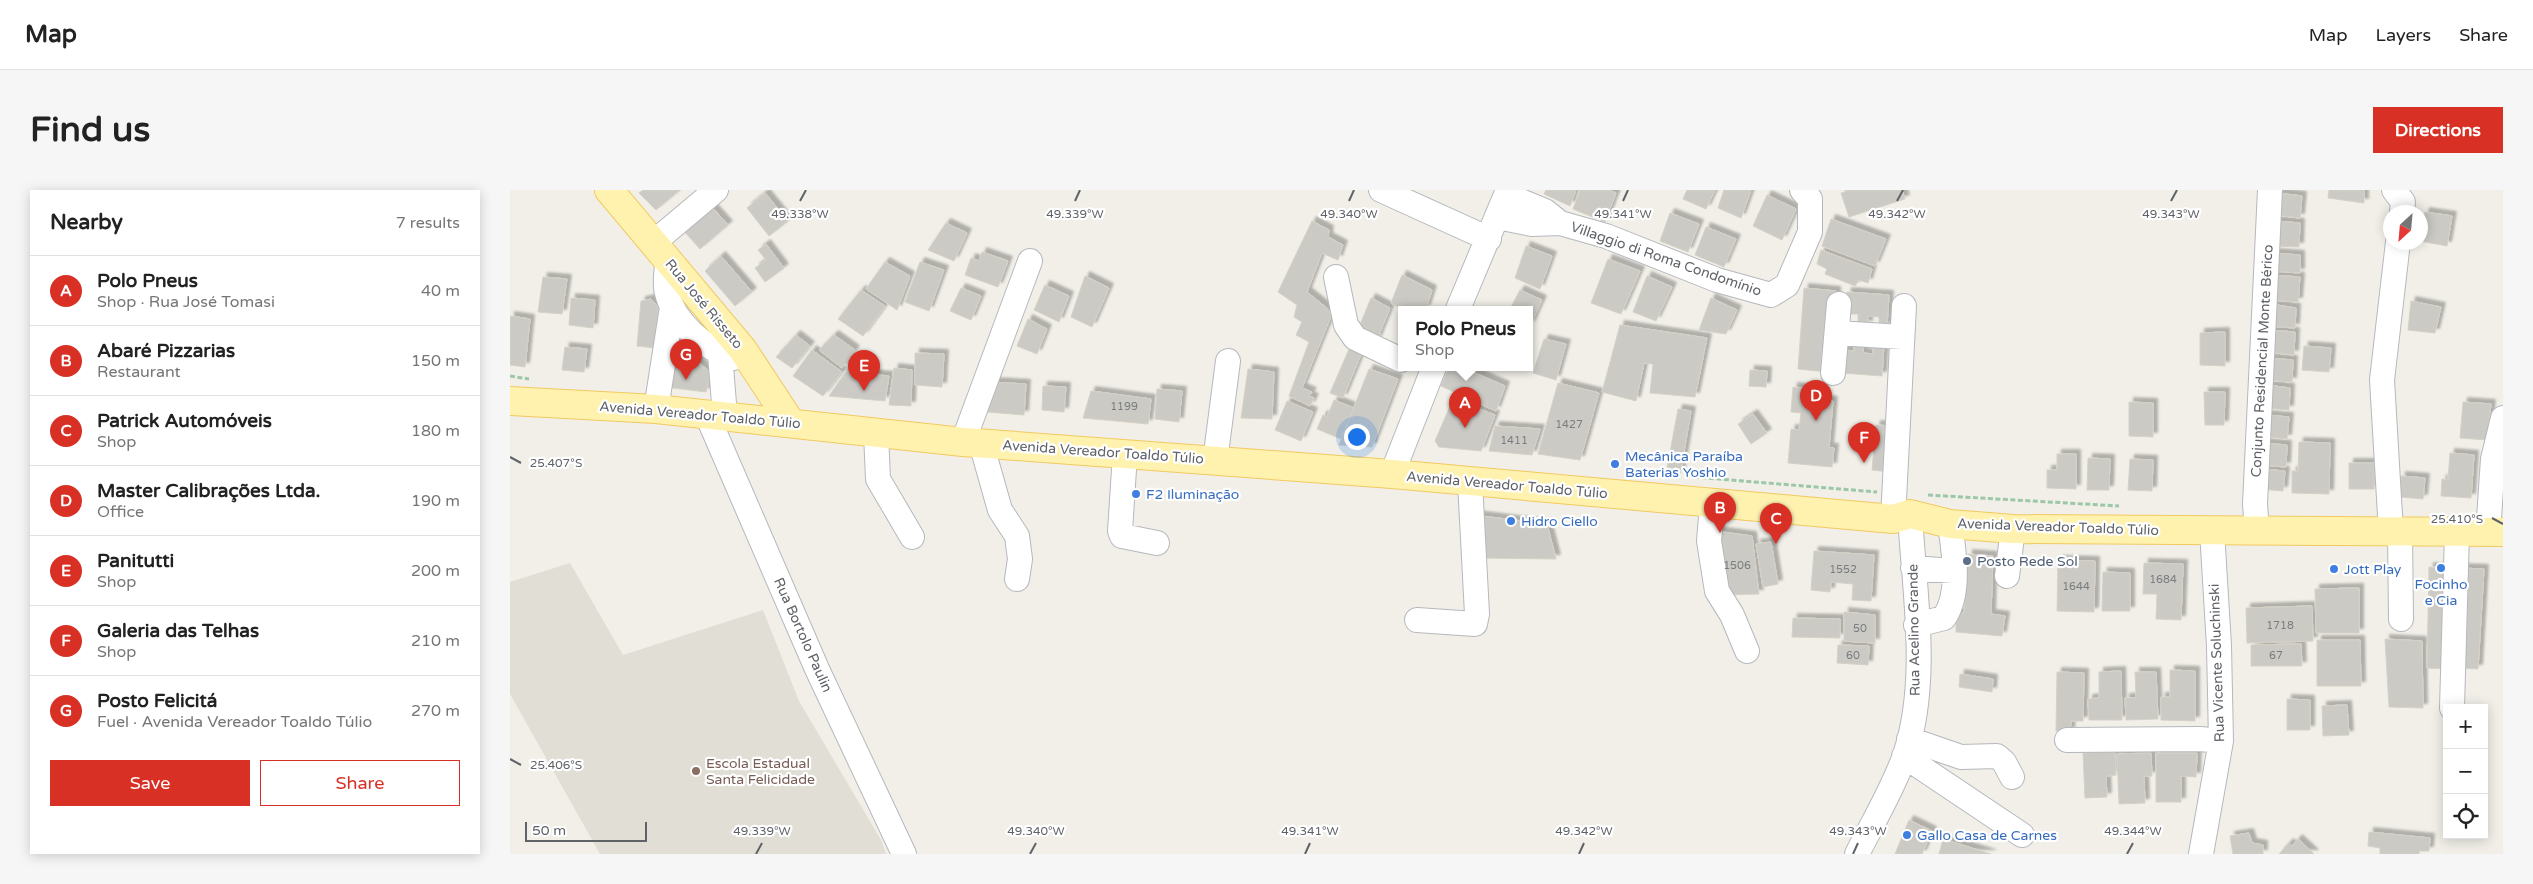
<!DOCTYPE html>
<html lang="en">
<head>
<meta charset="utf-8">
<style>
	body { margin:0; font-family:"Varela Round",sans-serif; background:#f6f6f6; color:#222 }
	.controls { position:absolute; right:15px; bottom:15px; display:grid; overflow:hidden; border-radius:0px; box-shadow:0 2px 12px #0003 }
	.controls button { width:45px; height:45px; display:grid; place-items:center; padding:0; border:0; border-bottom:1px solid #e0e0e0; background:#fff; color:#222; font:25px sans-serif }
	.compass { position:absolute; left:1873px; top:15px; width:45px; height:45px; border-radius:50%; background:#fff; box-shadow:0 2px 12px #0003; rotate:206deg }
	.scale { position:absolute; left:15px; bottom:12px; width:122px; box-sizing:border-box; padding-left:5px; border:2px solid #5f6368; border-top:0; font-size:14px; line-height:18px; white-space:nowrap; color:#5f6368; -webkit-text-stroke:4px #fff; paint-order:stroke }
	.you { position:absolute; left:846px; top:246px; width:18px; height:18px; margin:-12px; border:4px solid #fff; border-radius:50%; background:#1a73e8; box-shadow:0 0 0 8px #1a73e833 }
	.badge { display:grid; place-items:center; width:32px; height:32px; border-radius:50%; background:#d93025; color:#fff; font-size:16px; font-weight:700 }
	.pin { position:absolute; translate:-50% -41px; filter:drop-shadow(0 1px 2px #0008) }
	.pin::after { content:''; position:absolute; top:26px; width:18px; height:15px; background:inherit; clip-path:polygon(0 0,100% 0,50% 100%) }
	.popup { position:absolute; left:888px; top:116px; width:135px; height:65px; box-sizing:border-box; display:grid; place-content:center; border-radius:0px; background:#fff; filter:drop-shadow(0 1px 4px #0005); font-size:16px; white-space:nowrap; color:#767676 }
	.popup b { font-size:19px; color:#222 }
	.popup::after { content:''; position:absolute; left:50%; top:100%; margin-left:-10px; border:10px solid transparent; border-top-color:#fff }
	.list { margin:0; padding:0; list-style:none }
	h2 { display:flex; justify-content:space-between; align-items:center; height:65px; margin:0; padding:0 20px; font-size:21px }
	h2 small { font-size:16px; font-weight:400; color:#767676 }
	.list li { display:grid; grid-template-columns:32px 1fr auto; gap:15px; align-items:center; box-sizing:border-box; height:70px; padding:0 20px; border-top:1px solid #e0e0e0 }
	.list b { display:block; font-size:19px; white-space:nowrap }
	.list p { margin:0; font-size:16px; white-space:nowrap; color:#767676 }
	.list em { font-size:16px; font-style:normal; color:#767676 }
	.actions { display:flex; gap:10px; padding:15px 20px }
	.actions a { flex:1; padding:11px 0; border:1px solid #d93025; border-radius:0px; text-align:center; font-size:18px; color:#d93025 }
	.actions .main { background:#d93025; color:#fff }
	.icon { flex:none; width:28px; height:28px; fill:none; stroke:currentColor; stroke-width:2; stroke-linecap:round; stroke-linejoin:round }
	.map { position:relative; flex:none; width:1993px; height:664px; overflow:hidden; border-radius:0px }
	header { display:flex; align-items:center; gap:30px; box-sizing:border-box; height:70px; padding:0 25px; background:#fff; border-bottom:1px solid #e0e0e0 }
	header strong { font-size:24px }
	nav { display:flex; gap:28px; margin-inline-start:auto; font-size:18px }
	.intro { display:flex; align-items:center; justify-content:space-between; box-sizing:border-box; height:120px; padding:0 30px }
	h1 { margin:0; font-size:35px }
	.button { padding:12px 22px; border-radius:0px; background:#d93025; color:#fff; font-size:18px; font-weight:700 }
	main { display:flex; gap:30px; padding:0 30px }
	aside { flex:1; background:#fff; border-radius:0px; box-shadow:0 2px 12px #0003 }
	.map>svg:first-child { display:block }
	.education { fill:#e1ded6 }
	.building { fill:#cccac5; stroke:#d6d1c6; filter:url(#shadow) }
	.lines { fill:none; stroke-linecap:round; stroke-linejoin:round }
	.minor-casing { stroke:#b5b8bc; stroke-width:26 }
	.major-casing { stroke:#f2c960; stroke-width:30 }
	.path { stroke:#9cc7a9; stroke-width:3; stroke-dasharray:5 2.5; stroke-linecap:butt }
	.minor { stroke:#fff; stroke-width:24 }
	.major { stroke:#fff2af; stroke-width:28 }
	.ticks { fill:none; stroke:#5f6368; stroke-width:2 }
	.shop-dot { fill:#3f7fe0; stroke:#fff; stroke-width:2 }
	.service-dot { fill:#5c6f8a; stroke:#fff; stroke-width:2 }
	.education-dot { fill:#8d6e63; stroke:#fff; stroke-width:2 }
	.labels { text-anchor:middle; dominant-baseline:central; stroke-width:4.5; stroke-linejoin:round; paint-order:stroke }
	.number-label { font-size:11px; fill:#7a7d7f }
	.street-label { font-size:14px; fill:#5f6368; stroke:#fff }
	.shop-label { font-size:14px; fill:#366cbe; stroke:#fff; text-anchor:start }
	.service-label { font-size:14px; fill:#4e5e75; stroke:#fff; text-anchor:start }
	.education-label { font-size:14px; fill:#785e54; stroke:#fff; text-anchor:start }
	.ticks-label { font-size:12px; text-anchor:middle; fill:#5f6368; stroke:#fff; stroke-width:4.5; stroke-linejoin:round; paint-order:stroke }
</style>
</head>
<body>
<header>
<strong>Map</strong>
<nav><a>Map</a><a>Layers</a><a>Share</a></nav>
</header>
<div class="intro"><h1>Find us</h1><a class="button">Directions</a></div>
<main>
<aside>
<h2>Nearby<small>7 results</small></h2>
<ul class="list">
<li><span class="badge">A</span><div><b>Polo Pneus</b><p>Shop · Rua José Tomasi</p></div><em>40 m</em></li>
<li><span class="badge">B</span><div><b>Abaré Pizzarias</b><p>Restaurant</p></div><em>150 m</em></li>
<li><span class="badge">C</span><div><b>Patrick Automóveis</b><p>Shop</p></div><em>180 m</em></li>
<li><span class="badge">D</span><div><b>Master Calibrações Ltda.</b><p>Office</p></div><em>190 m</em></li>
<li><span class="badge">E</span><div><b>Panitutti</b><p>Shop</p></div><em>200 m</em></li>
<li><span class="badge">F</span><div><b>Galeria das Telhas</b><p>Shop</p></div><em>210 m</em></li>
<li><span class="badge">G</span><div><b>Posto Felicitá</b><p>Fuel · Avenida Vereador Toaldo Túlio</p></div><em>270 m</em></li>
</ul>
<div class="actions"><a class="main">Save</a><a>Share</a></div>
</aside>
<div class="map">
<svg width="1993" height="664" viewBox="0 0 1993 664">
	<defs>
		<filter id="shadow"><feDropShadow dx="4.5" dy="-4.5" stdDeviation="1" flood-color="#0004"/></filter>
	</defs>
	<rect width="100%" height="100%" fill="#f1efe8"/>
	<path class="education" d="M 60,373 L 113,465 L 253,420 L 289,511 L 371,650 L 376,664 L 90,664 L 0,504 L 0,392 Z"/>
	<path class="building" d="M 133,0 L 170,0 L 146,20 L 129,3 Z
		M 1036,0 L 1066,0 L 1060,16 L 1034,4 Z
		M 1070,0 L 1098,0 L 1106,3 L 1095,32 L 1063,19 Z
		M 1177,0 L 1205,0 L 1196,19 L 1173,9 Z
		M 1214,0 L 1241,0 L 1231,28 L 1208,18 Z
		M 1341,0 L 1392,0 L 1395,9 L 1339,27 L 1331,3 Z
		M 1819,0 L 1854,0 L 1854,13 L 1818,8 Z
		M 255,3 L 278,31 L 259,46 L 237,18 Z
		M 1767,3 L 1792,6 L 1790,28 L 1766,25 Z
		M 1257,5 L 1286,19 L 1272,50 L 1243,36 Z
		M 200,15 L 218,35 L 190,59 L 172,39 Z
		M 1915,22 L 1942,26 L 1937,56 L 1910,51 Z
		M 1160,23 L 1189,34 L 1178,62 L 1150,51 Z
		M 1321,29 L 1376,49 L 1365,76 L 1312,56 Z
		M 802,31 L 819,40 L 818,47 L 833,55 L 828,70 L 812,63 L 797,102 L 818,119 L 821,126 L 792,198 L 802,202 L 799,206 L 804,208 L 800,216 L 779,206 L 799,152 L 786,145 L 792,132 L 784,127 L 787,115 L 768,102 Z
		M 1766,31 L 1790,33 L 1789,57 L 1764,56 Z
		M 436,33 L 457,43 L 444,71 L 418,60 Z
		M 1196,37 L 1226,49 L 1214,77 L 1185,65 Z
		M 256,54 L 274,78 L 255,92 L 245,78 L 256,70 L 248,60 Z
		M 1016,56 L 1042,66 L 1030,99 L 1005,88 Z
		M 1311,60 L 1362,79 L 1358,93 L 1349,90 L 1345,96 L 1315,84 L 1317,79 L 1307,74 Z
		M 472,62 L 498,71 L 488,97 L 455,85 L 461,68 L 469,71 Z
		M 1763,63 L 1790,65 L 1790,83 L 1762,81 Z
		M 211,66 L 242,102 L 225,116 L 195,81 Z
		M 1098,69 L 1130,81 L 1111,124 L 1081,113 Z
		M 375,72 L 400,86 L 387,120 L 356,99 Z
		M 410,72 L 434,80 L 419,121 L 395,112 Z
		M 892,85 L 922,100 L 916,119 L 891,119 L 881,113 Z
		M 1761,85 L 1790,87 L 1788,112 L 1760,110 Z
		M 575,86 L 599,98 L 582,137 L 561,127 Z
		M 1137,86 L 1162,97 L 1146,131 L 1123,122 Z
		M 33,87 L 57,89 L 52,124 L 28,122 Z
		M 535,95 L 559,106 L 549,132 L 524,120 Z
		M 451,98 L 471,106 L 461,130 L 440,121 Z
		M 1294,98 L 1326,101 L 1326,109 L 1317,109 L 1315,131 L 1324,132 L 1323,142 L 1314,142 L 1313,152 L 1321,153 L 1320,161 L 1312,160 L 1311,173 L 1318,174 L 1317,182 L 1288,179 Z
		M 351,100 L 375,116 L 353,146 L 328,129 Z
		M 1010,100 L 1032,110 L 1020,136 L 1019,119 L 1000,119 Z
		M 1337,102 L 1379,105 L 1377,137 L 1369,136 L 1369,127 L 1358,126 L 1358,135 L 1348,134 L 1348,124 L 1335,124 Z
		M 61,108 L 85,110 L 83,138 L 59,135 Z
		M 861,108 L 880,118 L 867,150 L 847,142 Z
		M 1201,108 L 1227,120 L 1216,144 L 1189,140 Z
		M 141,109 L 148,117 L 145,158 L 127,156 L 131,111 Z
		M 1901,111 L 1931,117 L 1925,143 L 1898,140 Z
		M 1760,114 L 1786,118 L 1785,138 L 1758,136 Z
		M 0,126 L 20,129 L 15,177 L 0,175 Z
		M 518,129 L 537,139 L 527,164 L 507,156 Z
		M 1110,135 L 1197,148 L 1185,207 L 1140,203 L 1143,174 L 1134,173 L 1126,211 L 1092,202 Z
		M 1757,140 L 1785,142 L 1784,165 L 1756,162 Z
		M 1715,142 L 1715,176 L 1690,175 L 1690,143 Z
		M 286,145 L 300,156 L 282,178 L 266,167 Z
		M 324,145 L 345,160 L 332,178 L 309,160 Z
		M 1034,149 L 1056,154 L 1046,190 L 1023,183 Z
		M 1344,152 L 1354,152 L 1353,163 L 1363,164 L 1363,154 L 1374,154 L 1372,186 L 1332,183 L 1333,160 L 1344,161 Z
		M 1794,156 L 1821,158 L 1819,182 L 1792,180 Z
		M 55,157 L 77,159 L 74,182 L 52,180 Z
		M 840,157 L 852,162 L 833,208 L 820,203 Z
		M 159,159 L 174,160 L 201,183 L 196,202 L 155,197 Z
		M 302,160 L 332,182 L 313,206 L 283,186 Z
		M 405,163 L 434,164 L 432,197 L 405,195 Z
		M 1757,168 L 1783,170 L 1782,192 L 1754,190 Z
		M 939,177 L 951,177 L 995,196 L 986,221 L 931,196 Z
		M 384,178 L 402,180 L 401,216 L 379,215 Z
		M 738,179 L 764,182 L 762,229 L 731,228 Z
		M 859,179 L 888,189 L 862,257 L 829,255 Z
		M 1240,180 L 1257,181 L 1256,197 L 1239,196 Z
		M 336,182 L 379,186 L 375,211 L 319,206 Z
		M 481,192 L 516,194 L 514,225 L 477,222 Z
		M 1048,193 L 1089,203 L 1070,270 L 1028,264 Z
		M 1756,195 L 1780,198 L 1779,220 L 1754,218 Z
		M 533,196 L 556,197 L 554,222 L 532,220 Z
		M 1283,197 L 1302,199 L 1302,209 L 1323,211 L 1319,258 L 1324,258 L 1322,277 L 1278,273 L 1281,239 L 1289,240 L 1291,223 L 1281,222 Z
		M 647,199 L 672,201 L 669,232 L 645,229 Z
		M 581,201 L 641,209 L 638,234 L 573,228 Z
		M 1694,202 L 1715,202 L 1714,235 L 1695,235 Z
		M 943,209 L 985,225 L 971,261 L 929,257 L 925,251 Z
		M 824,210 L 844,218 L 831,249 L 807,239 L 813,225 L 817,227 Z
		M 777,211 L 803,222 L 791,251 L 765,240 Z
		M 1619,212 L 1643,213 L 1643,247 L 1619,246 Z
		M 1953,212 L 1981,214 L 1977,250 L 1950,248 Z
		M 1168,219 L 1181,221 L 1170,285 L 1156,284 Z
		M 1243,224 L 1257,243 L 1241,254 L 1228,234 Z
		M 1755,225 L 1779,227 L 1777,249 L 1752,246 Z
		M 1366,235 L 1382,236 L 1379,282 L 1362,280 Z
		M 985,236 L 1030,239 L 1022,265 L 979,261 Z
		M 1789,252 L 1820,253 L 1819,304 L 1782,303 L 1782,281 L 1788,281 Z
		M 1753,253 L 1777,255 L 1776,277 L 1752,275 Z
		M 1940,263 L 1964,265 L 1961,308 L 1931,306 L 1932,289 L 1938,290 Z
		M 1547,264 L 1566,264 L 1566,299 L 1537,298 L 1537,280 L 1547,280 Z
		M 1578,268 L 1600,269 L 1599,300 L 1577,300 Z
		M 1620,269 L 1643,270 L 1642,301 L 1618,300 Z
		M 1839,273 L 1864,273 L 1864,299 L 1839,299 Z
		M 1750,279 L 1775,281 L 1773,301 L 1749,299 Z
		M 1891,286 L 1915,288 L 1913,309 L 1890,307 Z
		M 963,325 L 1037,334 L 1046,369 L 967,368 Z
		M 1205,341 L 1242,346 L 1249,404 L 1212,405 Z
		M 1261,352 L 1268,394 L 1253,397 L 1246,354 Z
		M 1304,361 L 1364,365 L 1361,411 L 1342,410 L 1343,394 L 1321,392 L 1320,402 L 1301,400 Z
		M 1458,364 L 1483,366 L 1481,424 L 1495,426 L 1492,446 L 1446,442 L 1446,422 L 1454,423 Z
		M 1548,370 L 1585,371 L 1584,422 L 1547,421 Z
		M 1634,373 L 1673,374 L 1671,430 L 1646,429 L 1647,404 L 1633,404 Z
		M 1919,377 L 1943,379 L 1938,479 L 1917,478 Z
		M 1950,378 L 1974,379 L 1968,479 L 1946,478 Z
		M 1593,382 L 1620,383 L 1620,421 L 1592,421 Z
		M 1849,398 L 1849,443 L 1806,443 L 1805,399 Z
		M 1802,416 L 1803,451 L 1737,453 L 1736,418 Z
		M 1334,422 L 1365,425 L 1365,453 L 1334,451 Z
		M 1283,428 L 1330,429 L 1330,448 L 1282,447 Z
		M 1875,449 L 1912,451 L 1913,518 L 1879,517 Z
		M 1807,450 L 1850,450 L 1851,496 L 1807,496 Z
		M 1791,454 L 1792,476 L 1741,476 L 1741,455 Z
		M 1328,455 L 1359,456 L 1358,475 L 1327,473 Z
		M 1660,480 L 1685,481 L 1685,531 L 1651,530 L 1651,507 L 1660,507 Z
		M 1611,481 L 1612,530 L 1579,530 L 1578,509 L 1589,508 L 1589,482 Z
		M 1547,482 L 1574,483 L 1573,531 L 1561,531 L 1560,542 L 1546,541 Z
		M 1625,482 L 1646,482 L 1648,529 L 1616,530 L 1615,508 L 1626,508 Z
		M 1450,484 L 1483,489 L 1482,502 L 1449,497 Z
		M 1777,509 L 1800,510 L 1800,540 L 1777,540 Z
		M 1837,515 L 1839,545 L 1813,546 L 1812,516 Z
		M 1605,562 L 1606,585 L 1596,586 L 1597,607 L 1575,608 L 1573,563 Z
		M 1641,563 L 1642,586 L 1634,586 L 1635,613 L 1609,614 L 1607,564 Z
		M 1646,563 L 1687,563 L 1686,587 L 1671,586 L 1671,612 L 1646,612 Z
		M 1399,630 L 1422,641 L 1412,664 L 1385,664 Z
		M 1859,642 L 1920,648 L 1919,661 L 1909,661 L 1909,664 L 1870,664 L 1870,658 L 1858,656 Z
		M 1739,643 L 1742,653 L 1753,655 L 1753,664 L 1723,664 L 1720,646 Z
		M 1433,649 L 1481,664 L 1429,664 Z
		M 1788,649 L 1804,664 L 1769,664 L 1779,653 L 1782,656 Z"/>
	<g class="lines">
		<defs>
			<path id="minor" d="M 871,0 L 979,49
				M 1884,0 L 1893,12 L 1892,22
				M 996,5 L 1035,21 L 1050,33
				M 987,27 L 1022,34 L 1050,33 L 1096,46 L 1207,90 L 1261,105 L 1277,95 L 1300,42 L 1300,9 L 1292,0
				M 143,53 L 206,0
				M 157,72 C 157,81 154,94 157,103 C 164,132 196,160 224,168 L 233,160
				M 826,87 L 836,135 L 845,148 L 891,170
				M 948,119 L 998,0
				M 1327,143 L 1392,147
				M 210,164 L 215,226
				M 1323,183 L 1329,114
				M 146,219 L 162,117
				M 197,225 L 307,479 L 394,664
				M 366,243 L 368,289 L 402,347
				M 453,252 L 520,71
				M 471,253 L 490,320 L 507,346 L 510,369 L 507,389
				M 615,264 L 610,341 L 612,346 L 647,353
				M 705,271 L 718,171
				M 882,284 L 924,177
				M 1202,314 L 1199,351 L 1207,401 L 1222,425 L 1237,461
				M 1383,329 L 1394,116
				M 1747,341 L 1745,314 L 1760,0
				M 1881,342 L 1872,190 L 1888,52
				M 1890,342 L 1891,429
				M 1978,343 L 1983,269 L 1993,228
				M 1403,378 L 1444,381
				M 1497,386 L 1503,339
				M 907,430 L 965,434 L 967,424 L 960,292
				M 1406,435 L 1434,428 C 1451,403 1444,363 1440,334
				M 1942,518 L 1947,342
				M 1399,549 L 1451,567 L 1487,566 L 1494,572 L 1502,587
				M 1557,550 L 1690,549 L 1711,551
				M 1394,566 L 1512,645
				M 1347,664 C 1363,632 1383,599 1395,565 C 1420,489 1404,402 1400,324
				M 1691,664 L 1711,551 L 1709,456 L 1702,341"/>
			<path id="major" d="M 99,0 L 233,160 L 281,233
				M 0,211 L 146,219 L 453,252 L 882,284 L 1383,329 L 1400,324 L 1440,334 L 1503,339 L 1993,342"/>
		</defs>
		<use href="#minor" class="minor-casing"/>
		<use href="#major" class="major-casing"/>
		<path class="path" d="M 0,186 L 19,189
			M 1184,287 L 1367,302
			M 1418,305 L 1609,316"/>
		<use href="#minor" class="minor"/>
		<use href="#major" class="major"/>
	</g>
	<path class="ticks" d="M 290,11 L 296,0M 565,11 L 570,0M 839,11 L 844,0M 1113,11 L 1118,0M 1387,11 L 1393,0M 1661,11 L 1667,0M 0,267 L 11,273M 1982,328 L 1993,334M 0,569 L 11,575M 246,664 L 252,653M 520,664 L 526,653M 795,664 L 800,653M 1069,664 L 1074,653M 1343,664 L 1348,653M 1617,664 L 1623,653"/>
	<g class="shop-dot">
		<circle cx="1105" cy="274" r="5"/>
		<circle cx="626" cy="304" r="5"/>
		<circle cx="1001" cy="331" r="5"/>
		<circle cx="1931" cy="378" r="5"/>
		<circle cx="1824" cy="379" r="5"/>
		<circle cx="1397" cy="645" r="5"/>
	</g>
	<circle class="service-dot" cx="1457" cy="371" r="5"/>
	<circle class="education-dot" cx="186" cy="581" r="5"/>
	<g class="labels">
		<g class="number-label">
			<text x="614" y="216">1199</text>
			<text x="1059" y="234">1427</text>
			<text x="1004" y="250">1411</text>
			<text x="1227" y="375">1506</text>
			<text x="1333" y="379">1552</text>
			<text x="1653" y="389">1684</text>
			<text x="1566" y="396">1644</text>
			<text x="1770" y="435">1718</text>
			<text x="1350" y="438">50</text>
			<text x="1343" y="465">60</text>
			<text x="1766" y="465">67</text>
		</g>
		<g class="street-label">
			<text transform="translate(1156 69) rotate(19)">Villaggio di Roma Condomínio</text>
			<text transform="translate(194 114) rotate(50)">Rua José Risseto</text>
			<text transform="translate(1752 171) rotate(-87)">Conjunto Residencial Monte Bérico</text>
			<text transform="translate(190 225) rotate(5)">Avenida Vereador Toaldo Túlio</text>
			<text transform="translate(593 262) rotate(4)">Avenida Vereador Toaldo Túlio</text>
			<text transform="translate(997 295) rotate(5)">Avenida Vereador Toaldo Túlio</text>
			<text transform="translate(1548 337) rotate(2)">Avenida Vereador Toaldo Túlio</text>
			<text transform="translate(1404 440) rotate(-91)">Rua Acelino Grande</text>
			<text transform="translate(293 445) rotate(66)">Rua Bortolo Paulin</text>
			<text transform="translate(1707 473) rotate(-92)">Rua Vicente Soluchinski</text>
		</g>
		<g class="shop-label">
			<text x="1115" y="266">Mecânica Paraíba<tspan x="1115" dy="16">Baterias Yoshio</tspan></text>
			<text x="636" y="304">F2 Iluminação</text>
			<text x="1011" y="331">Hidro Ciello</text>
			<text x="1834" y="379">Jott Play</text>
			<text x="1931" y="394" text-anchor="middle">Focinho<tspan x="1931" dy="16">e Cia</tspan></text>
			<text x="1407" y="645">Gallo Casa de Carnes</text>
		</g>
		<g class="service-label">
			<text x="1467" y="371">Posto Rede Sol</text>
		</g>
		<g class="education-label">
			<text x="196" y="573">Escola Estadual<tspan x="196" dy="16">Santa Felicidade</tspan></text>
		</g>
	</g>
	<g class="ticks-label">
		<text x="290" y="28">49.338°W</text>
		<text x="565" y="28">49.339°W</text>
		<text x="839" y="28">49.340°W</text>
		<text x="1113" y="28">49.341°W</text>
		<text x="1387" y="28">49.342°W</text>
		<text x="1661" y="28">49.343°W</text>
		<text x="46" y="277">25.407°S</text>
		<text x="1947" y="333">25.410°S</text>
		<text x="46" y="579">25.406°S</text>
		<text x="252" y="645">49.339°W</text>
		<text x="526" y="645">49.340°W</text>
		<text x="800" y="645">49.341°W</text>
		<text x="1074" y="645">49.342°W</text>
		<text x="1348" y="645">49.343°W</text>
		<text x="1623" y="645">49.344°W</text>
	</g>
</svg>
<div class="controls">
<button>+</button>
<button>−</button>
<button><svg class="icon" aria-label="locate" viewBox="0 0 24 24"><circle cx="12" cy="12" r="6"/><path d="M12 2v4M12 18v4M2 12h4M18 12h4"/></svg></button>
</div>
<svg class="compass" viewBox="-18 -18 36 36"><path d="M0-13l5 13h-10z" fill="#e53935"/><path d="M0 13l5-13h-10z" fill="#767676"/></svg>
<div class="scale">50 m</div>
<div class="you"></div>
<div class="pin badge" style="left:955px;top:238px">A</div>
<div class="popup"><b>Polo Pneus</b>Shop</div>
<div class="pin badge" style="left:1210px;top:343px">B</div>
<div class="pin badge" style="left:1266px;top:354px">C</div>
<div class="pin badge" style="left:1306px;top:231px">D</div>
<div class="pin badge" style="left:354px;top:201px">E</div>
<div class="pin badge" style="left:1354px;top:273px">F</div>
<div class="pin badge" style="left:176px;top:190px">G</div>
</div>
</main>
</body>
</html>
